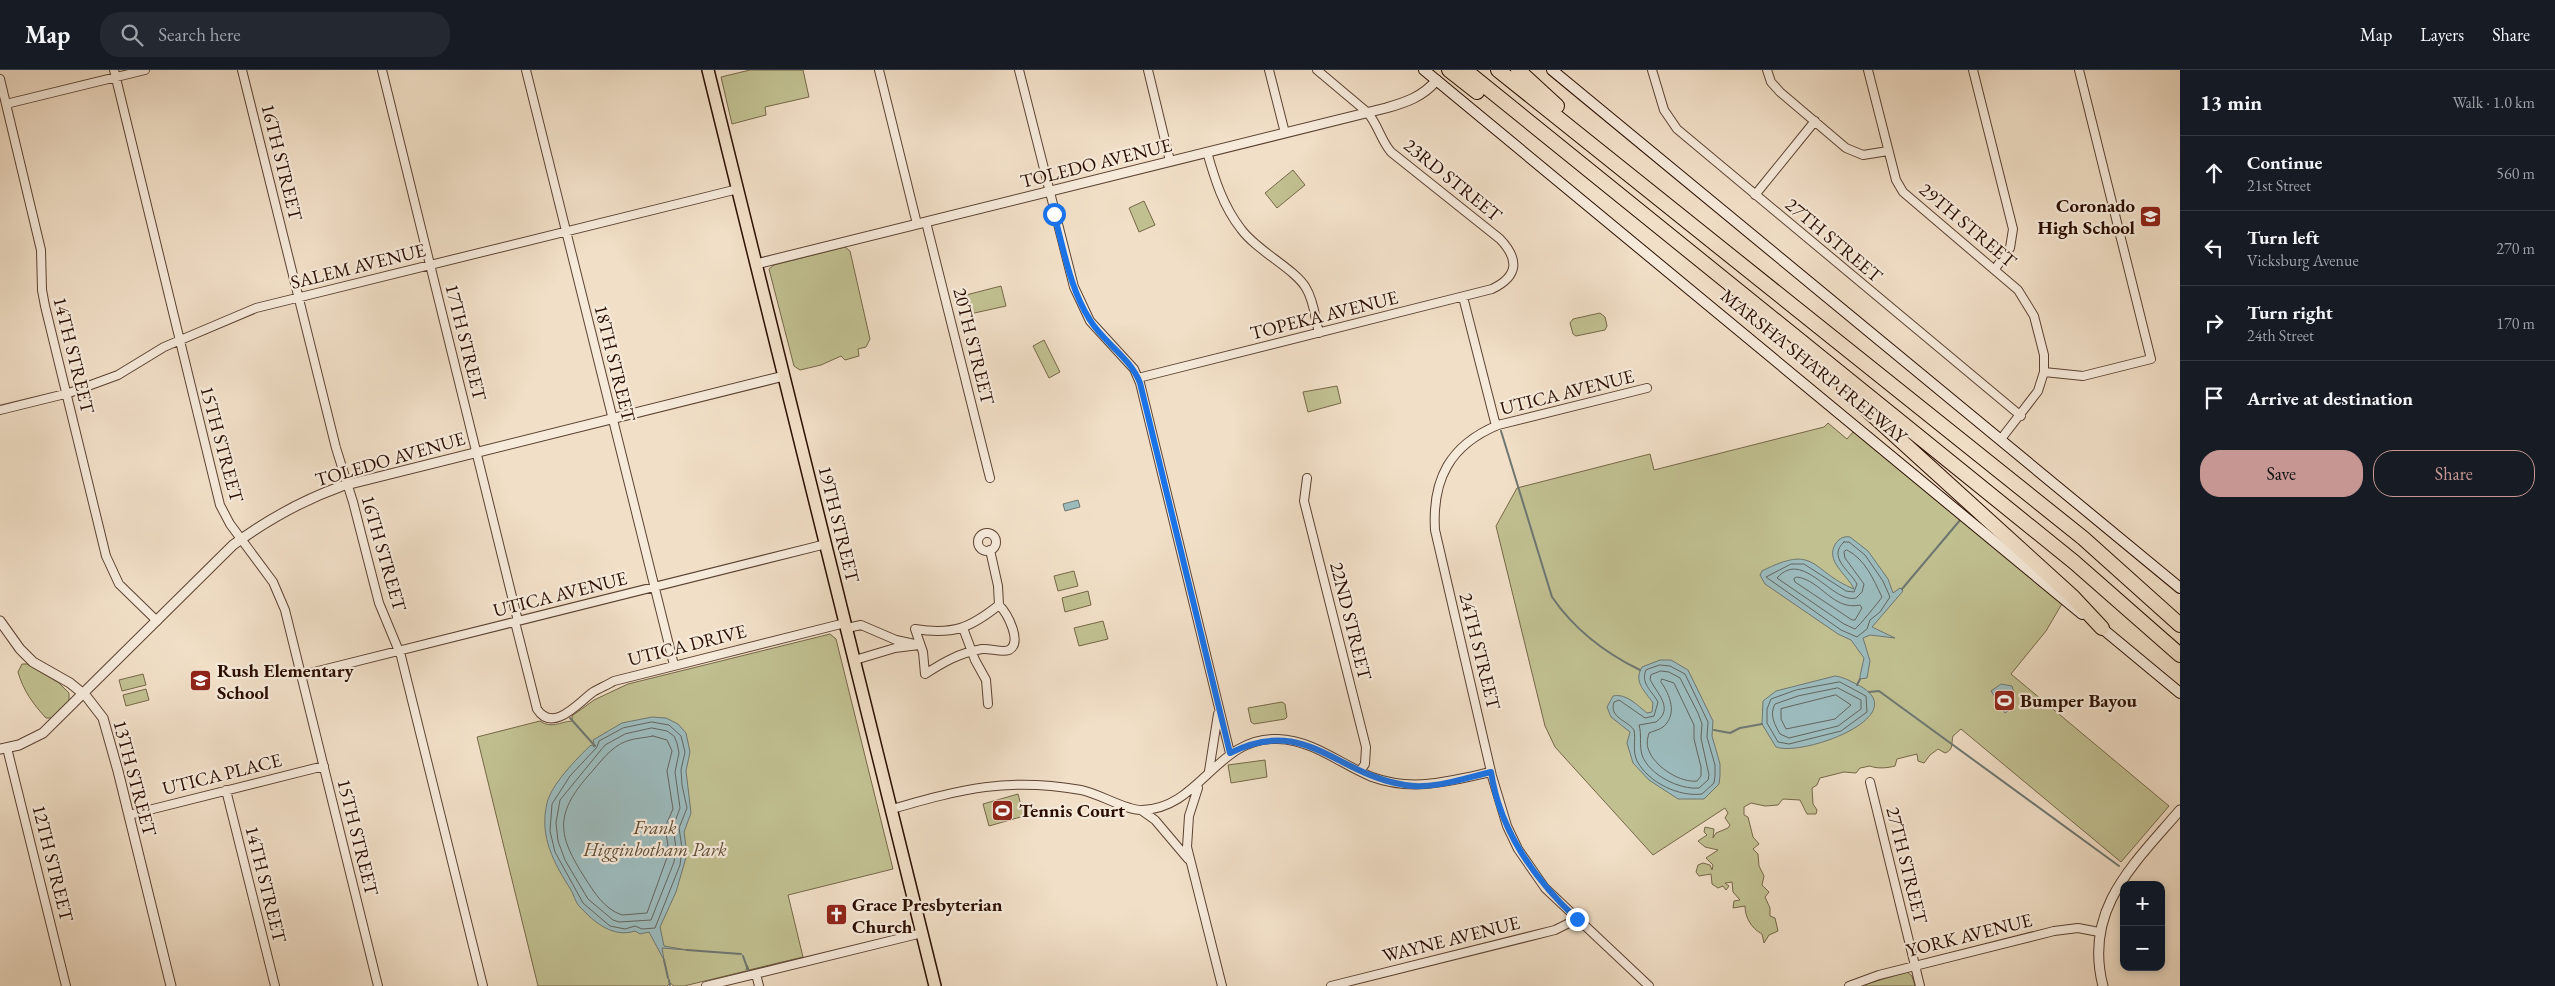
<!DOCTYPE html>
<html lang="en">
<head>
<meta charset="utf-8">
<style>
	body { margin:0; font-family:"EB Garamond",serif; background:#242831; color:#f1f3f6 }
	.controls { position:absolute; right:15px; bottom:15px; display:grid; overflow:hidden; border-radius:10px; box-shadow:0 2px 8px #0003 }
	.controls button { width:45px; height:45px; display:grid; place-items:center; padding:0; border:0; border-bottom:1px solid #363941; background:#171b24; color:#f1f3f6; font:25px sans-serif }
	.stop { position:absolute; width:15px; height:15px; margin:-11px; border:4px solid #1a73e8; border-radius:50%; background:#fff }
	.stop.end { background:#1a73e8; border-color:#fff; box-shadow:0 1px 5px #0008 }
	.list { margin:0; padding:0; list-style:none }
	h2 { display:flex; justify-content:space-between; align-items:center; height:65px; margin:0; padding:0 20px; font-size:21px }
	h2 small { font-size:16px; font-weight:400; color:#9ea1a6 }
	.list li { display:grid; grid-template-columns:32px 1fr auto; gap:15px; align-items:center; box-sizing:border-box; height:75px; padding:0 20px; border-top:1px solid #363941 }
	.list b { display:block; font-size:19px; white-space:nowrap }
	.list p { margin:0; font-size:16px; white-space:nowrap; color:#9ea1a6 }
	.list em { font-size:16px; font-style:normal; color:#9ea1a6 }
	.actions { display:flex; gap:10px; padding:15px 20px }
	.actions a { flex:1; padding:11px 0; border:1px solid #c59692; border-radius:20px; text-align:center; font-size:18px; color:#c59692 }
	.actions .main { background:#c59692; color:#111 }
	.icon { flex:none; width:28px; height:28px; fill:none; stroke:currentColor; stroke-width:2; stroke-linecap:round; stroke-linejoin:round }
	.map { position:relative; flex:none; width:2180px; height:916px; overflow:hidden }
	header { display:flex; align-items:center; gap:30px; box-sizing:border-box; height:70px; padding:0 25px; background:#171b24; border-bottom:1px solid #363941 }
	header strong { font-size:24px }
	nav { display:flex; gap:28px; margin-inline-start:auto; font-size:18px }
	.search { width:350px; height:45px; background:#242831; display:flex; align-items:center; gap:12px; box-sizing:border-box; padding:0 18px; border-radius:20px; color:#9ea1a6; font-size:19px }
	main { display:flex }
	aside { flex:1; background:#171b24 }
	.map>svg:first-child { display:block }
	.green { fill:#c1c091; stroke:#766748 }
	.water { fill:#9cbbbd; stroke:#6e7671 }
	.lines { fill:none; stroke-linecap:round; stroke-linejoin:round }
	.shore { stroke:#63645e; stroke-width:1 }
	.stream { stroke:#6e7671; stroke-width:2 }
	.minor-casing { stroke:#5c4232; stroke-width:10 }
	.tertiary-casing { stroke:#5c4232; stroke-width:11 }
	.secondary-casing { stroke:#2a0e00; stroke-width:12 }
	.primary-casing { stroke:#2a0e00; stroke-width:14 }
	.motorway-casing { stroke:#2a0e00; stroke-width:16 }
	.minor { stroke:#f6eadb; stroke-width:8 }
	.tertiary { stroke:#f6eadb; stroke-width:9 }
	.secondary { stroke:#f6eadb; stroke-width:10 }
	.primary { stroke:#f1dfc7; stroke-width:11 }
	.motorway { stroke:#f1dfc7; stroke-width:14 }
	.route { stroke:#1a73e8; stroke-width:6 }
	.labels { text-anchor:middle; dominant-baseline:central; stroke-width:4.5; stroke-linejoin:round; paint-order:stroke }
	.street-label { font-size:19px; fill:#2a0e00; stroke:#f6eadb }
	.poi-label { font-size:19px; font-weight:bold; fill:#2a0e00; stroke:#f6eadb; text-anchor:start }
	.park-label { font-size:19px; font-style:italic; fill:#5f4c33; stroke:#f6eadb }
</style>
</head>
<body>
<header>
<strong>Map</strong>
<div class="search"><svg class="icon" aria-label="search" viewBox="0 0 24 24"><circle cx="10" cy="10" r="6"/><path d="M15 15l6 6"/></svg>Search here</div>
<nav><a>Map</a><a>Layers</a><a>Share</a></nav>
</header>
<main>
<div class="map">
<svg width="2180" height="916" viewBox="0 0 2180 916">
	<rect width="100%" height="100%" fill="#f1dfc7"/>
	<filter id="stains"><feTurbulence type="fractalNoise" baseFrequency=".004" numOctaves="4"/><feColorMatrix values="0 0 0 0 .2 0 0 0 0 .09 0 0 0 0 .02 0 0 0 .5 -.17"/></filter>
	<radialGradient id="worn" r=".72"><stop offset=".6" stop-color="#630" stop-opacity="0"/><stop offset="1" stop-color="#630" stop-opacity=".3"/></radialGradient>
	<path class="green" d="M 750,0 L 803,0 L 809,27 L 765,37 L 766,45 L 732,54 L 721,7 Z
		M 1293,100 L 1305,115 L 1277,138 L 1265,123 Z
		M 1144,131 L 1155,155 L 1139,162 L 1129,138 Z
		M 845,177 L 850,181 L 870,269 L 866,277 L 858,279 L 859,286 L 845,290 L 841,286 L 821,295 L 800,300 L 794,296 L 769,199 L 774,195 Z
		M 1001,216 L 1006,236 L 970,244 L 966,225 Z
		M 1600,243 L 1605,247 L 1607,256 L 1605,260 L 1576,266 L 1573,264 L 1570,253 L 1573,249 Z
		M 1044,270 L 1060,302 L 1049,308 L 1033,276 Z
		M 1337,316 L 1341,333 L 1308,342 L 1303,322 Z
		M 1828,353 L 1847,369 L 1854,361 L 2063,532 L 2046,561 L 2011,604 L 2169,736 L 2121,792 L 1961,659 L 1953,666 C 1951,673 1954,680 1945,683 L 1938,679 L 1930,685 L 1924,693 L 1918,691 L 1917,684 L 1897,689 L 1895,696 C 1888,698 1877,699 1870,696 L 1860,698 L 1856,703 L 1844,702 L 1820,708 L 1817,715 L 1812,718 L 1813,734 L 1817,740 L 1816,744 L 1807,744 L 1800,730 L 1783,729 L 1778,735 L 1765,736 L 1751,733 L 1744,737 L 1744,745 L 1748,747 L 1753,767 L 1759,774 L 1753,779 L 1758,784 L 1759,796 L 1764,806 L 1762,815 L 1769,822 L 1765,827 L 1770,838 L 1770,846 L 1775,848 L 1778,861 L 1769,865 L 1764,873 L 1762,864 C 1751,858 1745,847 1745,836 L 1733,838 L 1734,831 L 1740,830 L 1733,822 L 1732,812 L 1725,813 L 1729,816 L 1726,820 L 1723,816 L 1718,818 L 1712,814 L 1711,804 L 1699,806 L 1696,802 L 1698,795 L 1703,793 L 1710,795 L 1712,800 L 1713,795 L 1706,788 L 1718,780 L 1705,777 L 1698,771 L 1707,765 L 1704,762 L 1705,757 L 1714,759 L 1713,768 L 1716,763 L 1728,758 L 1730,755 L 1725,748 L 1728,743 L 1725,738 L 1653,785 L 1555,677 L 1545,656 L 1496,456 L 1517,418 L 1650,384 L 1654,400 L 1824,357 Z
		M 1074,501 L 1078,516 L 1058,521 L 1054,506 Z
		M 1088,521 L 1091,535 L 1065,542 L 1062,528 Z
		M 1103,551 L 1108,569 L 1079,576 L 1074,558 Z
		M 830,564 L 836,569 L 893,799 L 788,825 L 803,887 L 749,900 L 747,895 L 746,901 L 684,916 L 674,916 L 670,913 L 667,916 L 538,916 L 477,667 L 540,651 C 552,659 559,652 572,651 L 572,646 L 594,630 L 628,614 Z
		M 22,594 L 27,594 L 59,613 L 69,623 L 69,630 L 51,648 L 46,648 C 33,634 23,620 18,602 Z
		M 143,604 L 146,615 L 122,621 L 119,610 Z
		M 146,619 L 149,630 L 126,636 L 123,625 Z
		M 1282,632 L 1285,634 L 1287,647 L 1285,649 L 1254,654 L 1251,652 L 1248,638 Z
		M 1265,690 L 1267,707 L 1231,713 L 1228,695 Z
		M 1018,724 L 1024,746 L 989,756 L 983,734 Z
		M 1907,902 L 1912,906 L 1915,916 L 1860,916 Z"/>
	<path class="water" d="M 1078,430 L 1080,437 L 1065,441 L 1063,434 Z
		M 1850,467 L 1868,481 L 1888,509 L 1893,523 L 1900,518 L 1903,521 L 1872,557 L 1895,568 L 1870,565 L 1863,568 L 1870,591 L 1867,608 L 1860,609 L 1860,606 L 1864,588 L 1851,570 L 1838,564 L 1765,514 L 1760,505 L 1762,501 C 1817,473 1810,501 1854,519 C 1847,504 1824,491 1836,473 C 1840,468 1844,466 1850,467 Z
		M 1660,590 L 1671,590 L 1688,600 L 1713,651 L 1712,666 L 1720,694 L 1720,706 L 1719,714 L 1704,729 L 1678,729 L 1649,710 L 1633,693 L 1627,673 L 1630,662 L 1611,647 L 1607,637 L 1613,626 C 1626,623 1637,635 1647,643 L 1652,642 L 1653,633 C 1645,621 1633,612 1642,597 Z
		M 1835,606 C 1844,607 1852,612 1860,616 C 1914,646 1803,687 1776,677 L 1762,654 L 1763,631 L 1776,621 Z
		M 2001,614 L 2012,616 L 2014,623 L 2008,635 L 2009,640 L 2005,643 L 1991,621 Z
		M 652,647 L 666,648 L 678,654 L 686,663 L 690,682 L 686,701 L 691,743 L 684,762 L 687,784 L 676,822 L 660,857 L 664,876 L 687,880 L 662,878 L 664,890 L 649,862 L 640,864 L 635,861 C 613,868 595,853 580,837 C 575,832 574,825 571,820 C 554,793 539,767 547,733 C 551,715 577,688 591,675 L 595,677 L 593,670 L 622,653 Z"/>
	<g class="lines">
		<path class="shore" d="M 1844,472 L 1849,472 L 1865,485 L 1883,511 L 1890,527 L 1880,542 L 1870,550 L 1867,559 L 1857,567 L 1841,560 L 1766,507 L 1791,494 L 1804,494 L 1846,521 L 1854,522 L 1857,514 C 1850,501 1827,487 1844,472 Z
			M 1847,480 C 1866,490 1873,509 1882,527 C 1878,533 1859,556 1855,559 L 1844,554 L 1777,508 C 1803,478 1832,534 1856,528 L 1862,522 L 1864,514 L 1845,488 L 1844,482 Z
			M 1797,507 C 1821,510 1833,541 1860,535 L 1862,538 L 1855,550 L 1852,550 L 1795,512 L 1794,509 Z
			M 1660,595 L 1670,596 L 1685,604 L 1708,652 L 1707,667 L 1715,695 L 1715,706 L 1714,713 L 1702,724 C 1679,727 1649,713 1637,691 C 1632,680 1636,670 1634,660 C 1627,650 1609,648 1614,632 L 1619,630 L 1645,648 L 1654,646 L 1658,632 C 1652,621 1640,613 1646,600 Z
			M 1661,601 L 1669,602 L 1680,608 L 1698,643 L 1702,654 L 1701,668 L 1709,705 L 1708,710 L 1699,718 C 1680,720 1649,705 1642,685 C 1639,674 1642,665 1639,655 L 1656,652 C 1675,638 1656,623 1650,609 L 1651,605 Z
			M 1662,609 L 1674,613 L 1694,655 L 1694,669 L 1701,697 L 1701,706 L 1697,711 C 1681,713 1657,698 1650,683 C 1646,676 1647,670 1649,663 C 1653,661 1659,660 1663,657 C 1678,644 1670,625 1661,612 Z
			M 1840,612 L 1866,626 L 1867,642 L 1841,661 L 1789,674 L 1778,672 L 1767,653 L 1767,639 L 1771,629 L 1796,620 Z
			M 1838,618 L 1861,630 L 1861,639 L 1838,656 L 1789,668 L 1780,664 C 1775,655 1769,645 1775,634 L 1798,626 Z
			M 1836,625 L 1851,635 L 1835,649 L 1786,659 L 1781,649 L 1781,639 Z
			M 652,652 L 669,655 L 681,666 L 685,682 L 681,700 L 682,715 L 687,738 L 679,758 L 682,778 L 680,795 L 655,858 L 642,859 L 635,856 L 625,859 L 610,856 L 604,851 L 583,833 L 555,782 L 550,761 L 552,734 L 570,706 L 597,677 L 599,671 L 623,658 Z
			M 652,658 L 667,661 L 674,666 L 677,673 L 679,683 L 675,702 L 680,738 L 673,757 L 676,778 L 674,792 L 651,850 L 619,852 L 613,850 L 588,829 L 565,790 L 558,771 L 556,753 L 560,730 L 605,675 L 625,664 Z
			M 653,666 L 667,670 L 672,681 L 667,701 L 673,739 L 665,757 L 669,782 L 647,843 L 622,845 C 604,839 594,822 585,808 C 558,766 554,745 588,706 C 599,694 611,676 627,671 C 635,668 645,668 653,666 Z"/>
		<path class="stream" d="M 1501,361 L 1552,527 C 1574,559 1605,583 1640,600
			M 1902,519 L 1961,449
			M 1857,615 L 1860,609
			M 1869,622 L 1879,621 L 2119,796
			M 570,648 L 595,676
			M 1714,660 L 1730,663 L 1740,658 L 1762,654
			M 687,880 L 741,884
			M 743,886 L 748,900
			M 664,890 L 668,908
			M 669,910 L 670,916"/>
		<defs>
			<path id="minor" d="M 114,0 L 220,435 L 230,454 L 273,512 L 285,540 L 378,916
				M 242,0 L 336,378 L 353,432 L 379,533 L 401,586 L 483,916
				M 382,0 L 518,551
				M 526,0 L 674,595
				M 879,0 L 917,154
				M 1019,0 L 1074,217 L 1090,251 L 1134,299 L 1140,313 L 1230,683
				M 1148,0 L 1170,91
				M 1269,0 L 1285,63
				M 1652,0 L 1664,40 L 1677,59 L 2021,346
				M 1767,0 L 1771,12 L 1780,22 L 1846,78 L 1863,85 L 1888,81
				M 1868,0 L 1896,110 L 1903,122 L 2018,220 L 2034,246 L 2044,285 L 2044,302 L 2038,321 L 2001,369
				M 1973,0 L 2013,159 L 2010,178 L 1995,199
				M 0,9 L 41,180 L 42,220 L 45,236 L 106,486 L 119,514 L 157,551
				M 6,34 L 145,0
				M 1207,82 C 1215,110 1223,136 1241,159 C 1257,181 1295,199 1306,218 C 1314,231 1315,248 1319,263
				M 1755,125 L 1815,51
				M 926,152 L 990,408
				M 1463,227 L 1496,356
				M 2044,302 L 2083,306 L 2151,289 L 2079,0
				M 1138,308 L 1492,219 C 1519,206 1519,189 1500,169 L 1391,82 C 1380,69 1378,54 1367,42 L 1317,0
				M 1647,318 L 1498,355 C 1450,375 1432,409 1435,460 L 1492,706 L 1507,756 L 1518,779 L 1545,818 L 1649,916
				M 0,340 L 69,323 L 118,305 L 164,277 L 256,238 L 738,119
				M 1307,408 L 1304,431 L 1366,677 L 1365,694 L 1360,701
				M978 472a9 9 0 1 1 18 0a9 9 0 1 1-18 0Z
				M 990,480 L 998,516 L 999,535 C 970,558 954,565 915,559 L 923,582 L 925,604 C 944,592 959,583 982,579 C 990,578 1002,583 1009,580 C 1023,572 1007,543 999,535
				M 515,552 L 537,639 C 553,664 579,632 593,622 C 600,618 607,615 614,611 L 845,553
				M 847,558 L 861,555 L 896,570 L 919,575 L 895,578 L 855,590
				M 963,558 L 975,590 L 986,610 L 988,634
				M 302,605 L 826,474
				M 7,678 L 66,916
				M 1209,701 L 1218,644
				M 1870,712 L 1920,916
				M 1198,718 L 1189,746 L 1187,777 L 1222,916
				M 226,720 L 275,916
				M 892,739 C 962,719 1007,707 1081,720 C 1098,723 1127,741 1142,740 C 1200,739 1217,666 1278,669 C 1313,670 1342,695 1372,707 C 1413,722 1450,711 1491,702
				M 1141,740 L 1155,750 L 1188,789
				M 129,745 L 324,696
				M 756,904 L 759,916
				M 706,916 L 922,863
				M 1331,916 L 1555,860 L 1577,849
				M 1849,916 L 1879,905 L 2054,861 L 2078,858 L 2099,862"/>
			<path id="tertiary" d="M 756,194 L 1386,38 C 1407,32 1422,27 1437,10
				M 0,551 L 20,579 L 33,592 L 70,613 L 86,626 L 103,648 L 118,701 L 171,916
				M 0,679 L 19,675 L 43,663 L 233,475 C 267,450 303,430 342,416 L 784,306
				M 2103,916 C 2083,839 2134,794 2180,740"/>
			<path id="secondary" d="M 1424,0 L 2082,544
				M 1552,0 L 2180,518
				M 2098,555 L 2180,623"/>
			<path id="primary" d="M 708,0 L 935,916"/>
			<path id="motorway" d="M 1449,0 L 1477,22
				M 1465,0 L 2074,492 L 2180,585
				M 1498,0 L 2083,468 L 2180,555
				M 1518,0 L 1557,36
				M 1844,319 L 2073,527 L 2102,558"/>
		</defs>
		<use href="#minor" class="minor-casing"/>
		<use href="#tertiary" class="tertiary-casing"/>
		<use href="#secondary" class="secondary-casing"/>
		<use href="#primary" class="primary-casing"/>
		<use href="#motorway" class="motorway-casing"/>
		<use href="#minor" class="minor"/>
		<use href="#tertiary" class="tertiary"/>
		<use href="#secondary" class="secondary"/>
		<use href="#primary" class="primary"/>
		<use href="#motorway" class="motorway"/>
	</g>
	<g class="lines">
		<path class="route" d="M 1054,144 C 1064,180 1070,219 1090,250 C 1104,273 1130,287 1140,313 L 1230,683 C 1305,645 1335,704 1405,715 C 1432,720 1465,708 1491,702 C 1500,761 1534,809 1577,849"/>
	</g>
	<defs>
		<symbol id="school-square" viewBox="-11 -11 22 22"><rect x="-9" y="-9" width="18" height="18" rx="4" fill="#8f2418" stroke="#f6eadb"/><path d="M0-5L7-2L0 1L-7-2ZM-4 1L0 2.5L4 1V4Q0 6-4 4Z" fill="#fff"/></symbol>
		<symbol id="stadium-square" viewBox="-11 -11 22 22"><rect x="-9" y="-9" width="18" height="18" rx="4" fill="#8f2418" stroke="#f6eadb"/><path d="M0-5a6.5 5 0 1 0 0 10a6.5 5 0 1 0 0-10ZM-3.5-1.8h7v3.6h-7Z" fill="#fff"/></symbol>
		<symbol id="church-square" viewBox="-11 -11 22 22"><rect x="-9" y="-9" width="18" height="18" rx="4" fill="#8f2418" stroke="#f6eadb"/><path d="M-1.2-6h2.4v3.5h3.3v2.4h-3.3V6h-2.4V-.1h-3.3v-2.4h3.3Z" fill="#fff"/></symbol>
	</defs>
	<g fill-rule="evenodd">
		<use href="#school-square" x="2138" y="134" width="25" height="25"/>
		<use href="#school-square" x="188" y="598" width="25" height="25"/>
		<use href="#stadium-square" x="1992" y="618" width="25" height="25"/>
		<use href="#stadium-square" x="990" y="728" width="25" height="25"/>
		<use href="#church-square" x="824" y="832" width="25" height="25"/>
	</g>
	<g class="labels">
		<g class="street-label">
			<text transform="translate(282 92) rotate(76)">16TH STREET</text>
			<text transform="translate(1096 93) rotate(-14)">TOLEDO AVENUE</text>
			<text transform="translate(1453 110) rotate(39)">23RD STREET</text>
			<text transform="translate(1968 155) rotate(40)">29TH STREET</text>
			<text transform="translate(1834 170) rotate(40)">27TH STREET</text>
			<text transform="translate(358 196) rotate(-14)">SALEM AVENUE</text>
			<text transform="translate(1324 245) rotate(-14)">TOPEKA AVENUE</text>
			<text transform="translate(466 272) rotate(76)">17TH STREET</text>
			<text transform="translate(974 276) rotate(76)">20TH STREET</text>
			<text transform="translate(74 285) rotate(76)">14TH STREET</text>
			<text transform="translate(615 293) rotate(76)">18TH STREET</text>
			<text transform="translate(1814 296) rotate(39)">MARSHA SHARP FREEWAY</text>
			<text transform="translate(1567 322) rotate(-14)">UTICA AVENUE</text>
			<text transform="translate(222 374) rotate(75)">15TH STREET</text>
			<text transform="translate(390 389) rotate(-16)">TOLEDO AVENUE</text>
			<text transform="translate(839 454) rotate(76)">19TH STREET</text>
			<text transform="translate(384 483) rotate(74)">16TH STREET</text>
			<text transform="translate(560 524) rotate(-14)">UTICA AVENUE</text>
			<text transform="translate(1351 551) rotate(76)">22ND STREET</text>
			<text transform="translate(687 575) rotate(-14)">UTICA DRIVE</text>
			<text transform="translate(1480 581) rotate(76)">24TH STREET</text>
			<text transform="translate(222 704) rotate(-14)">UTICA PLACE</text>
			<text transform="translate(135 708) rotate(75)">13TH STREET</text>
			<text transform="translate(358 767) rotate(76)">15TH STREET</text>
			<text transform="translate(53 793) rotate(76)">12TH STREET</text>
			<text transform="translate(1907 795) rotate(76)">27TH STREET</text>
			<text transform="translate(266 814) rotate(76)">14TH STREET</text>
			<text transform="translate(1969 865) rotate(-14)">YORK AVENUE</text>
			<text transform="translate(1451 869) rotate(-14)">WAYNE AVENUE</text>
		</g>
		<g class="poi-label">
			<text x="2135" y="135" text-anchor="end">Coronado<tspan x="2135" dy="22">High School</tspan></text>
			<text x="217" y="600">Rush Elementary<tspan x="217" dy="22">School</tspan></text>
			<text x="2020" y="630">Bumper Bayou</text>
			<text x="1019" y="740">Tennis Court</text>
			<text x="852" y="834">Grace Presbyterian<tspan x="852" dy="22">Church</tspan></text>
		</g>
		<g class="park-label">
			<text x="655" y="757">Frank<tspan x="655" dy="22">Higginbotham Park</tspan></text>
		</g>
	</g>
	<rect width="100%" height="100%" filter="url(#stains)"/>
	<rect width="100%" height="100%" fill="url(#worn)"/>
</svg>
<div class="controls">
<button>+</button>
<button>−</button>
</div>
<div class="stop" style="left:1054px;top:144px"></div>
<div class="stop end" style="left:1577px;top:849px"></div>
</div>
<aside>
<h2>13 min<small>Walk · 1.0 km</small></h2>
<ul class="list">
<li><svg class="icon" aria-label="ahead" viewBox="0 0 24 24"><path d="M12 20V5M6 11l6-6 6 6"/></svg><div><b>Continue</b><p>21st Street</p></div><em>560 m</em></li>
<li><svg class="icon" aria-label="left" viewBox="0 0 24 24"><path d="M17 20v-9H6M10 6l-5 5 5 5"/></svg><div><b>Turn left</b><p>Vicksburg Avenue</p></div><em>270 m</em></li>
<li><svg class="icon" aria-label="right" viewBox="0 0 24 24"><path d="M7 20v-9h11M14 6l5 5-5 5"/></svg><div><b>Turn right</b><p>24th Street</p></div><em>170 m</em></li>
<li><svg class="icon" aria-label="arrive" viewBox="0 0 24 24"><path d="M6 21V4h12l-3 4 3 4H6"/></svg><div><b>Arrive at destination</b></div></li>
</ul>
<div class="actions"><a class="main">Save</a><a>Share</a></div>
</aside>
</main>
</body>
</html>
